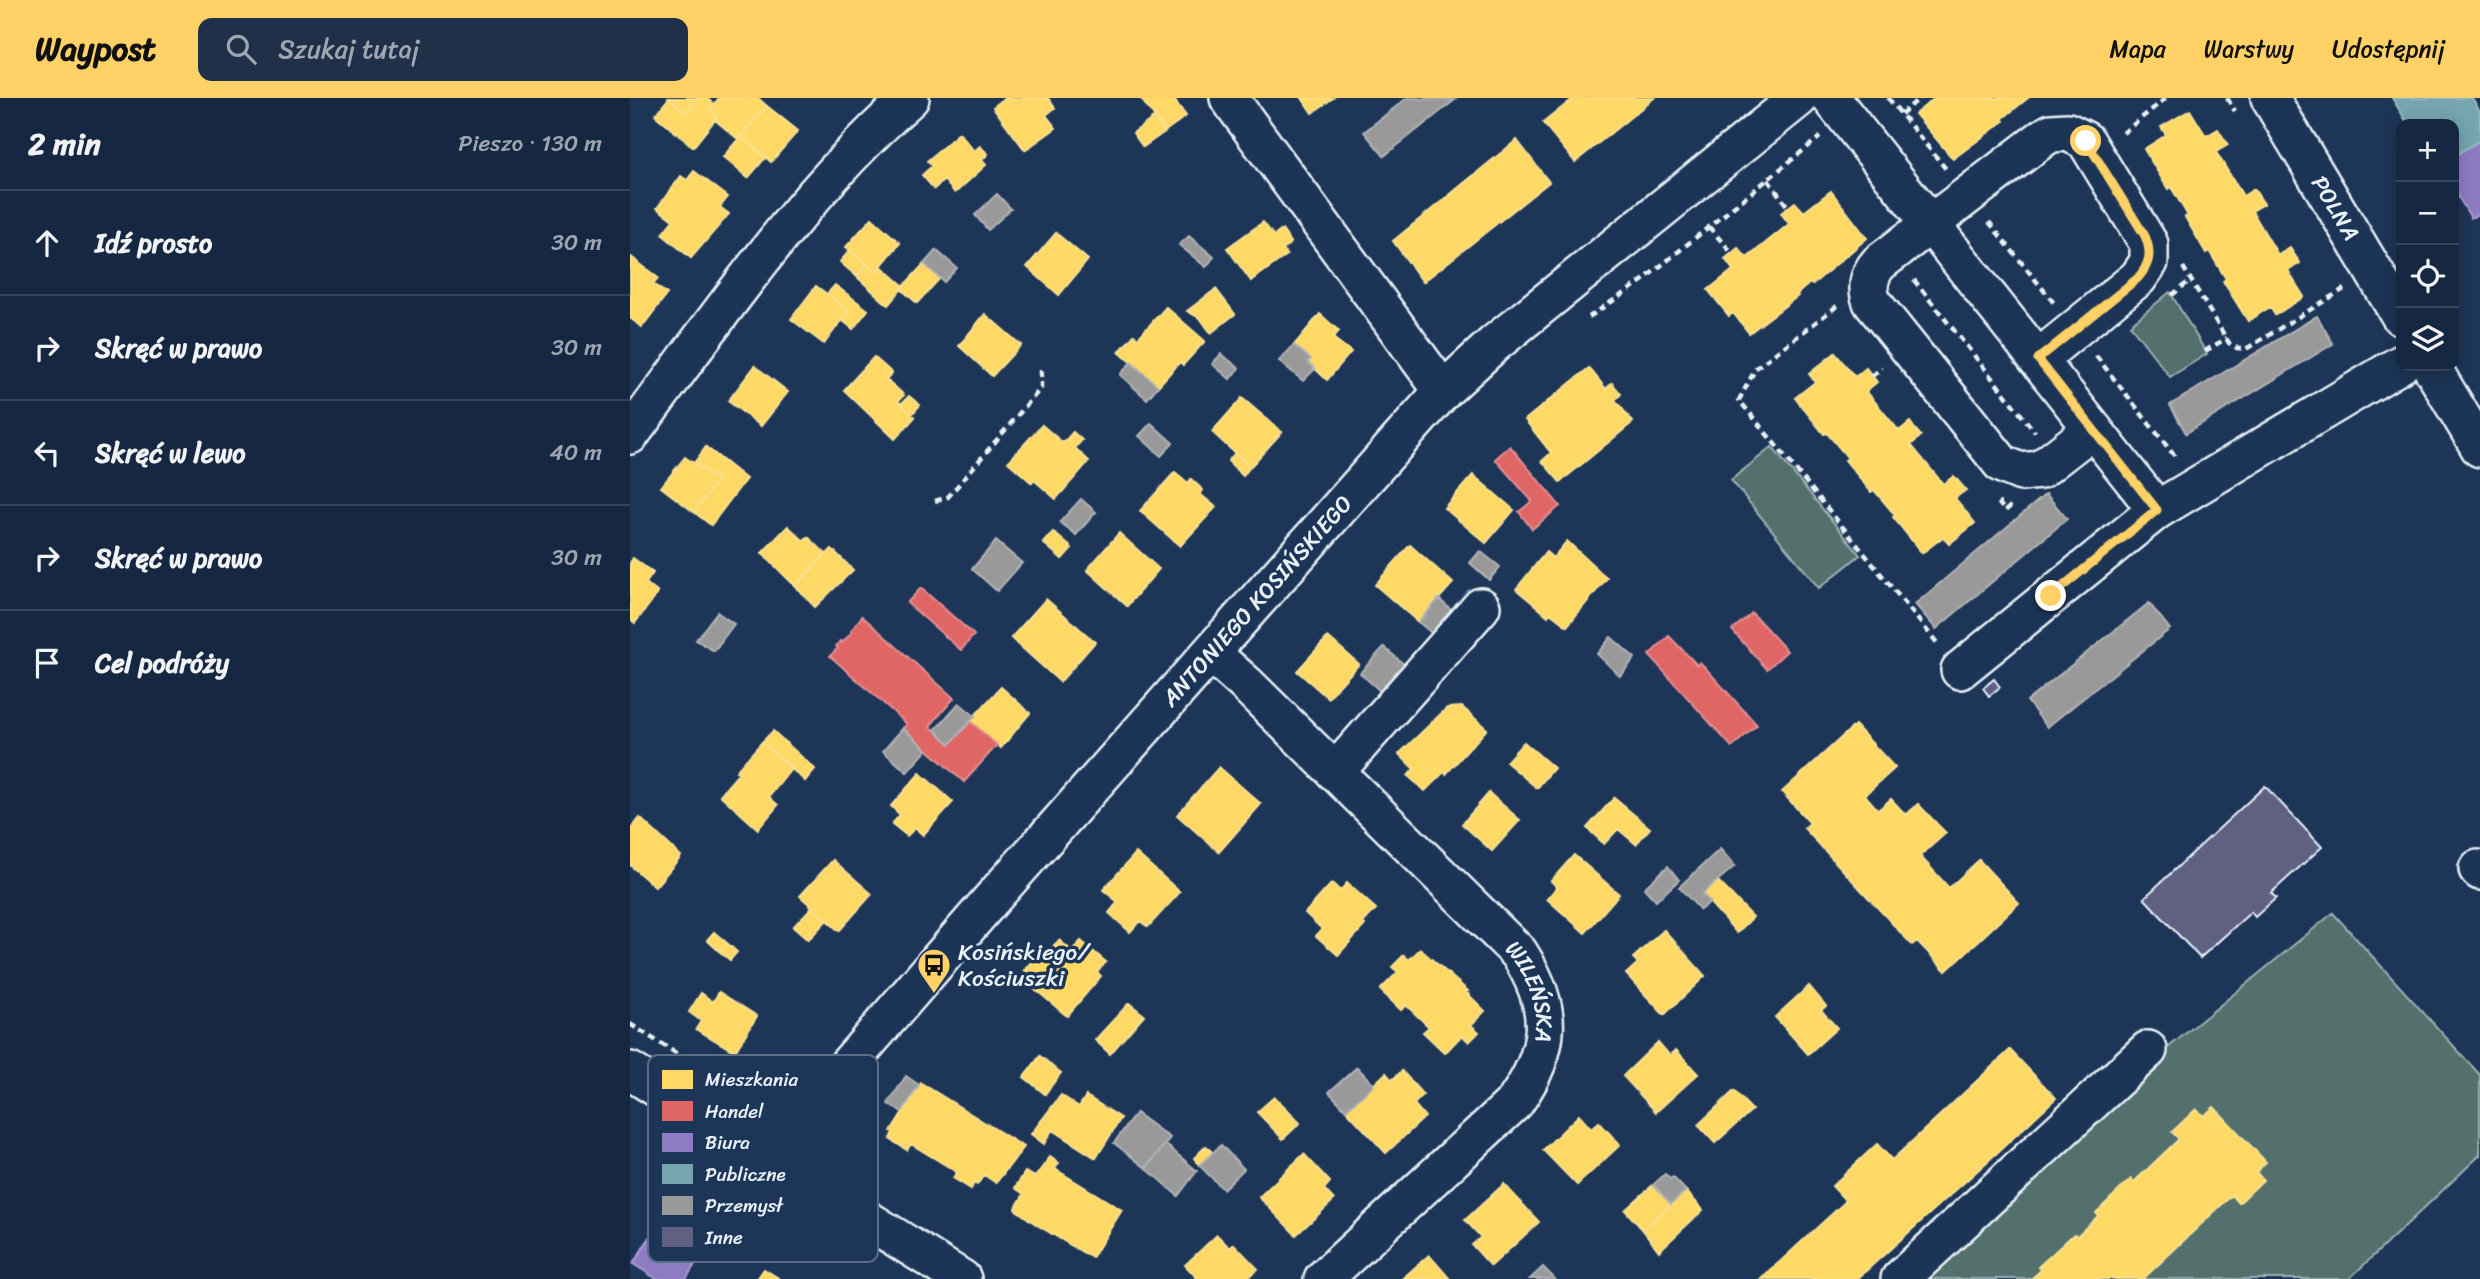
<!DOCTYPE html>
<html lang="pl">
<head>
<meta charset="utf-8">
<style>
	body { margin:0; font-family:Sriracha,sans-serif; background:#1f3048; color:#f1f3f6 }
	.controls { position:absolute; right:21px; top:21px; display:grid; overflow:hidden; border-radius:14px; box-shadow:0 4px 18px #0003 }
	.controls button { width:63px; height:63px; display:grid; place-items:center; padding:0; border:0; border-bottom:2px solid #35445a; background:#162841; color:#f1f3f6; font:35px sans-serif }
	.stop { position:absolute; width:21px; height:21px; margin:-16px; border:5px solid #ffd166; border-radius:50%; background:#fff }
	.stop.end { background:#ffd166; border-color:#fff; box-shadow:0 2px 7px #0008 }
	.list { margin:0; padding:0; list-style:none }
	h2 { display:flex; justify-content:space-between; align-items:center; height:91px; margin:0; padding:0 28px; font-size:30px }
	h2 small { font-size:23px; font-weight:400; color:#9ea6b1 }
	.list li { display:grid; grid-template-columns:46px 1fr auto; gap:21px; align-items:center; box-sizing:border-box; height:105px; padding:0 28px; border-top:2px solid #35445a }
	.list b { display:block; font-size:26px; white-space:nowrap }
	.list em { font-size:23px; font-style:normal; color:#9ea6b1 }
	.icon { flex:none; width:38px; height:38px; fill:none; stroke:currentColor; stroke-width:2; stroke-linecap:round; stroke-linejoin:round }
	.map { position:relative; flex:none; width:1850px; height:1181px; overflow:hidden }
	header { display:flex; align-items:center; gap:42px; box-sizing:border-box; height:98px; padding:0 35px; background:#ffd166; color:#111 }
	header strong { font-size:33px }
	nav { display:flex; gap:38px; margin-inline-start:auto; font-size:24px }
	.search { width:490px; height:63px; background:#1f3048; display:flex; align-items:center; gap:18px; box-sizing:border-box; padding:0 24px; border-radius:14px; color:#9ea6b1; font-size:26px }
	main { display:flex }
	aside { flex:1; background:#162841 }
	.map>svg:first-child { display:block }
	.green { fill:#536f6d; stroke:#9eb0b2; stroke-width:2 }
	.homes { fill:#ffd966; stroke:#f8e092; stroke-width:2 }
	.shops { fill:#e06666; stroke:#e29092; stroke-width:2 }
	.offices { fill:#8e7cc3; stroke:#a99fd3; stroke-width:2 }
	.public { fill:#76a5af; stroke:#98bcc5; stroke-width:2 }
	.industry { fill:#999; stroke:#b1b3b6; stroke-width:2 }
	.building { fill:#606083; stroke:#e8f1f8; stroke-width:2 }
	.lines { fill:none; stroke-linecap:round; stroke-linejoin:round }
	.minor-casing { stroke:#e8f1f8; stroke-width:42 }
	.path { stroke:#e8f1f8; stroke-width:4.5; stroke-dasharray:7 5; stroke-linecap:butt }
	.minor { stroke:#1d3557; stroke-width:37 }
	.route { stroke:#ffd166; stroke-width:9 }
	.labels { text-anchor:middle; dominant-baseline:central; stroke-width:7; stroke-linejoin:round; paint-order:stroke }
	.street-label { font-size:23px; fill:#e8f1f8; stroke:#1d3557 }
	.poi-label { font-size:23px; fill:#e8f1f8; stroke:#1d3557; text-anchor:start }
	.key { fill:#1d3557; stroke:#5a6d87; stroke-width:2 }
	.key-label { font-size:19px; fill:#e8f1f8 }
</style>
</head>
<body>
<header>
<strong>Waypost</strong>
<div class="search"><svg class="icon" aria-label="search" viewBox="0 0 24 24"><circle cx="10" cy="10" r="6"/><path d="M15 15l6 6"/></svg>Szukaj tutaj</div>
<nav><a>Mapa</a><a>Warstwy</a><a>Udostępnij</a></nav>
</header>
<main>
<aside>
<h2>2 min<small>Pieszo · 130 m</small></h2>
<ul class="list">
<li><svg class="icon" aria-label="ahead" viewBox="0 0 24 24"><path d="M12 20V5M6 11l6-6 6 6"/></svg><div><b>Idź prosto</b></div><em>30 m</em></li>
<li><svg class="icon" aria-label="right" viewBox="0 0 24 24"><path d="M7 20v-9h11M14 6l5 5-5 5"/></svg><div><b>Skręć w prawo</b></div><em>30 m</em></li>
<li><svg class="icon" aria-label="left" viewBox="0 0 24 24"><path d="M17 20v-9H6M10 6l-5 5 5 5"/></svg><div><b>Skręć w lewo</b></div><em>40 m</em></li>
<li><svg class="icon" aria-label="right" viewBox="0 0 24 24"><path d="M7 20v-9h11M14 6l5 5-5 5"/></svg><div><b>Skręć w prawo</b></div><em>30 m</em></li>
<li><svg class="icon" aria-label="arrive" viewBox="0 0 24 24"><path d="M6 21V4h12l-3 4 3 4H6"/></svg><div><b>Cel podróży</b></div></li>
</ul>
</aside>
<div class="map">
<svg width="1850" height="1181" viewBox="0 0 1850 1181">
	<rect width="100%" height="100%" fill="#1d3557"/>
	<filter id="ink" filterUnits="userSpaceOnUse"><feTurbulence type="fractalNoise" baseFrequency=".0143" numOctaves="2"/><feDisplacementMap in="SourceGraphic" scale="14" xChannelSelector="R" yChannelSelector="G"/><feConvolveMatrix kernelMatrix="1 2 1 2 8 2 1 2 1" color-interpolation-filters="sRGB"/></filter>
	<g filter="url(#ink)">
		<path class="green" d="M 1540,194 L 1577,256 L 1540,279 L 1500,227 Z
			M 1142,349 L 1230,457 L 1189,490 L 1101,382 Z
			M 1703,815 L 1850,977 L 1850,1057 L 1719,1181 L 1287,1181 L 1534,953 Z"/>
		<path class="homes" d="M 39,0 L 68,0 L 56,14 Z
			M 39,0 L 56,14 L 68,0 L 76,0 L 84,6 L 79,12 L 87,19 L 63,49 L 25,17 Z
			M 89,0 L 128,0 L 137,8 L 108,41 L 84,21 L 87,19 L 79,12 Z
			M 375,0 L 418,0 L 425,10 L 416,17 L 426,30 L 395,52 L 363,9 Z
			M 543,0 L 556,18 L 535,33 L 511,1 Z
			M 672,0 L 703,0 L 682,15 Z
			M 944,0 L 1024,0 L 945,64 L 913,25 Z
			M 1305,0 L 1398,0 L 1372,21 L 1374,23 L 1323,61 L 1285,16 Z
			M 137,8 L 168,33 L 141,64 L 111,38 Z
			M 1560,12 L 1576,38 L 1588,31 L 1598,47 L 1586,54 L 1613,98 L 1624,91 L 1634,106 L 1622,113 L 1648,157 L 1660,150 L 1670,165 L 1658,173 L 1674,199 L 1645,217 L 1640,209 L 1618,223 L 1593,183 L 1596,181 L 1579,153 L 1576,155 L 1555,119 L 1558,118 L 1541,89 L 1538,91 L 1514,51 L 1536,37 L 1531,29 Z
			M 525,19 L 536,33 L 513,49 L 503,35 Z
			M 329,35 L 344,53 L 350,48 L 358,56 L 352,62 L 356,67 L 325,95 L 314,82 L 304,91 L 292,77 L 302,68 L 297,63 Z
			M 111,38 L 136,59 L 118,80 L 93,59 Z
			M 887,42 L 919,84 L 793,184 L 763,143 Z
			M 64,73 L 98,99 L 90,109 L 99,116 L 61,160 L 32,136 L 43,122 L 27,110 L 51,78 L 57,82 Z
			M 1201,93 L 1237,140 L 1182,187 L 1180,185 L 1167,196 L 1168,198 L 1119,235 L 1103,215 L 1099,218 L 1078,192 L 1103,172 L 1095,161 L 1108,150 L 1117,160 L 1159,126 L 1151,115 L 1165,104 L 1174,114 Z
			M 242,120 L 270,145 L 246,174 L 216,149 Z
			M 633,124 L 644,138 L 652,132 L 661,145 L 653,151 L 657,157 L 621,183 L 597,150 Z
			M 426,135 L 458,162 L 429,197 L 397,169 Z
			M 220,152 L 237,167 L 226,178 L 210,164 Z
			M 0,158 L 28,180 L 23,186 L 37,196 L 12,229 L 0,220 Z
			M 294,166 L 310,180 L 287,205 L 271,191 Z
			M 237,167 L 246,174 L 251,168 L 274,188 L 258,207 L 226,178 Z
			M 205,187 L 238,212 L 223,231 L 212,222 L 219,212 L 197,196 Z
			M 186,188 L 219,212 L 194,246 L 161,221 Z
			M 586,191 L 605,216 L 581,235 L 570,220 L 557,213 Z
			M 536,209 L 575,243 L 553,267 L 550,264 L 528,288 L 489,254 L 504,237 L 508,240 Z
			M 355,216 L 391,247 L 362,278 L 329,248 Z
			M 690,216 L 709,233 L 703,240 L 721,254 L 697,282 L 678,264 L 681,261 L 664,247 Z
			M 1205,255 L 1225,279 L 1236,270 L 1247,284 L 1236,293 L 1269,333 L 1280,324 L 1285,331 L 1291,338 L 1281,347 L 1313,386 L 1324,378 L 1336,392 L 1325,400 L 1345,425 L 1319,446 L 1313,439 L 1292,455 L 1263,419 L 1265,417 L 1244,392 L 1241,394 L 1215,362 L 1218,360 L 1197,335 L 1194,336 L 1165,300 L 1185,284 L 1179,276 Z
			M 244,259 L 262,275 L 256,281 L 274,297 L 268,303 L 285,319 L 265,341 L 214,292 Z
			M 125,268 L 158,294 L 131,328 L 98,303 Z
			M 959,270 L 976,291 L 982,285 L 991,296 L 985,302 L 1003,324 L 930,384 L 912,363 L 921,355 L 895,322 Z
			M 279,298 L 290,307 L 282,316 L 271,306 Z
			M 612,300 L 652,334 L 620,369 L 582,334 Z
			M 412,327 L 433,345 L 443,334 L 452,342 L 445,350 L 459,363 L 426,401 L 404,382 L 402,385 L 378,364 Z
			M 76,349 L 116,381 L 81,427 L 64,414 L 88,382 L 64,365 Z
			M 605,355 L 620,369 L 613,378 L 598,363 Z
			M 55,359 L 88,382 L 64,414 L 31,389 Z
			M 545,374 L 558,385 L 561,381 L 573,392 L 570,396 L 586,409 L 550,448 L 510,413 Z
			M 843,377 L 884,412 L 856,445 L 814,410 Z
			M 158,428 L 174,443 L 178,439 L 196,456 L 165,488 L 132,455 Z
			M 423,434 L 442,450 L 432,461 L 413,445 Z
			M 489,435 L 529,471 L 497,508 L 457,472 Z
			M 937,443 L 977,480 L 937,528 L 920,515 L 918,518 L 886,491 L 916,454 L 923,460 Z
			M 780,447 L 823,485 L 788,524 L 745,487 Z
			M 202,451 L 223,472 L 185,509 L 165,488 Z
			M 3,460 L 23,475 L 16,485 L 28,495 L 5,525 L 0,521 L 0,465 Z
			M 416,501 L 465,544 L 430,584 L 381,540 Z
			M 698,539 L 729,566 L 698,600 L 667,573 Z
			M 371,589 L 400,615 L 371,650 L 340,623 Z
			M 832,609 L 857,631 L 816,676 L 814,674 L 795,693 L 778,678 L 784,671 L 769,656 L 817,610 Z
			M 1225,627 L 1265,670 L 1235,697 L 1248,712 L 1261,701 L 1276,717 L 1288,706 L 1308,727 L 1316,735 L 1290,758 L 1319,790 L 1349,762 L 1389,805 L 1316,873 L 1287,843 L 1282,847 L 1174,730 L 1180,725 L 1152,694 Z
			M 143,633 L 185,671 L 175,683 L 132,644 Z
			M 132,644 L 162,670 L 139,699 L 148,707 L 128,731 L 90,697 L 109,675 L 106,673 Z
			M 894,644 L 924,670 L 907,690 L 876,664 Z
			M 589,669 L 631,706 L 589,754 L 547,717 Z
			M 290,675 L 323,704 L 293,737 L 285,730 L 277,738 L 262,726 L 270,717 L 261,708 Z
			M 859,695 L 890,722 L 862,753 L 832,726 Z
			M 984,700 L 1020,730 L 1006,746 L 988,731 L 974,746 L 957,730 Z
			M 10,720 L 51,758 L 25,789 L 0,767 L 0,732 Z
			M 506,755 L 550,794 L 518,829 L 510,823 L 500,834 L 479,815 L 488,804 L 473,792 Z
			M 944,757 L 989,796 L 955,835 L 917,801 L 927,789 L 921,783 Z
			M 203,762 L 242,796 L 209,833 L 170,798 Z
			M 1088,783 L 1123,819 L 1107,835 L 1072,796 Z
			M 702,785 L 710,793 L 717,785 L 746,811 L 733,825 L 735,827 L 708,857 L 686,838 L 692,831 L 675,815 Z
			M 182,809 L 197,822 L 178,842 L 163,829 Z
			M 1034,832 L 1075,878 L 1034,917 L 996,876 L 1008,865 L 1003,860 Z
			M 84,834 L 97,845 L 89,853 L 77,842 Z
			M 429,842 L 442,853 L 451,843 L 476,864 L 467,874 L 471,878 L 437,918 L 394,882 L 395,872 L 405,861 L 412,860 Z
			M 97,845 L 107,854 L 100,862 L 89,853 Z
			M 790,851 L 838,893 L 836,894 L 855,913 L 841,927 L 849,934 L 839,944 L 832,937 L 815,955 L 793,934 L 799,929 L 776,907 L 771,912 L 750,892 L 768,874 L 762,869 L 774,857 L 779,862 Z
			M 1179,888 L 1196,908 L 1191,912 L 1207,930 L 1178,956 L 1145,919 Z
			M 89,894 L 127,918 L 105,954 L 66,931 L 71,923 L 59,914 L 71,895 L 83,904 Z
			M 499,905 L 514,917 L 480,956 L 465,942 Z
			M 1028,944 L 1040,958 L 1046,952 L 1068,976 L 1026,1014 L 993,978 Z
			M 1380,952 L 1426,1000 L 1369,1053 L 1227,1181 L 1131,1181 L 1216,1103 L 1202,1088 L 1247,1046 L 1262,1062 Z
			M 410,958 L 431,975 L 415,996 L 394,979 Z
			M 772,973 L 793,997 L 784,1006 L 795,1019 L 756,1055 L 716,1012 L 756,975 L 762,982 Z
			M 291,985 L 394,1049 L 366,1085 L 354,1077 L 347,1087 L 344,1085 L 341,1091 L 323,1080 L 327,1074 L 281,1046 L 277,1052 L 260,1041 L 263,1034 L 261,1033 Z
			M 1104,993 L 1122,1012 L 1085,1045 L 1068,1027 Z
			M 431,997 L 449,1009 L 456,998 L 491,1020 L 466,1060 L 422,1032 L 414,1046 L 401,1036 Z
			M 644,999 L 670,1025 L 653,1041 L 627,1014 Z
			M 1584,1009 L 1636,1064 L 1626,1074 L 1633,1082 L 1609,1105 L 1602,1097 L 1513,1181 L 1401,1181 L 1411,1172 L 1408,1169 L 1444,1136 L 1447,1138 L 1468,1118 L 1466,1115 L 1501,1081 L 1504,1084 L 1549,1041 L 1542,1034 L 1566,1011 L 1574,1018 Z
			M 949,1017 L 961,1031 L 969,1024 L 990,1047 L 947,1087 L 913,1052 Z
			M 576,1048 L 582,1054 L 569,1067 L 564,1060 Z
			M 674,1056 L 700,1084 L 694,1091 L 704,1102 L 666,1137 L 629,1099 Z
			M 420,1059 L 429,1065 L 425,1071 L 492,1112 L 462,1160 L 407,1127 L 385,1111 L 394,1096 L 385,1090 L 395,1074 L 405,1079 Z
			M 874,1086 L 909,1124 L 861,1168 L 842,1147 L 851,1139 L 835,1122 Z
			M 1023,1087 L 1041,1106 L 1013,1132 L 995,1112 Z
			M 1056,1093 L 1073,1112 L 1029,1153 L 1013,1132 Z
			M 587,1137 L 600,1150 L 604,1146 L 628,1171 L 617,1181 L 568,1181 L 555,1167 Z
			M 799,1157 L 820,1181 L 772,1181 Z
			M 134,1171 L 150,1181 L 127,1181 Z"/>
		<path class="shops" d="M 880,348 L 930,408 L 902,431 L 889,414 L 902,403 L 865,361 Z
			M 291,490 L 344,537 L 331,552 L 277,505 Z
			M 1122,515 L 1157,553 L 1137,571 L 1102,532 Z
			M 232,518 L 324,600 L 300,628 L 320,646 L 340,623 L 367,647 L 334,684 L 273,630 L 277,626 L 200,558 L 208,550 L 206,548 L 210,543 L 212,545 L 222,534 L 221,533 Z
			M 1039,538 L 1067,567 L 1070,564 L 1127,627 L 1102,649 L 1019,557 Z"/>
		<path class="offices" d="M 1850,42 L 1850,115 L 1841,120 L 1824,92 L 1824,58 Z
			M 38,1110 L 83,1137 L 56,1181 L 27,1181 L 3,1166 Z"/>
		<path class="public" d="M 1762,0 L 1842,0 L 1850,13 L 1850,42 L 1824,58 L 1824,26 L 1778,26 Z"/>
		<path class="industry" d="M 777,0 L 825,2 L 754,58 L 734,34 Z
			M 367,96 L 381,111 L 358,132 L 345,117 Z
			M 559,138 L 584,159 L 576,169 L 549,147 Z
			M 306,152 L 327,170 L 314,184 L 294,166 Z
			M 1687,218 L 1703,246 L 1556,335 L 1540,307 Z
			M 664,247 L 681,261 L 678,264 L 685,271 L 673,283 L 649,263 Z
			M 591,256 L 609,270 L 600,281 L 582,266 Z
			M 501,264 L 528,288 L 517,301 L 490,277 Z
			M 521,325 L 543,345 L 531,358 L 509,338 Z
			M 1416,396 L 1437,421 L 1306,531 L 1285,506 Z
			M 451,401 L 466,414 L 446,437 L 430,424 Z
			M 366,443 L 392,465 L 367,493 L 342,471 Z
			M 850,453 L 870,469 L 859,482 L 840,465 Z
			M 809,501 L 828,518 L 809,541 L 788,524 Z
			M 1519,505 L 1540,531 L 1417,629 L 1397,603 Z
			M 87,514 L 104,526 L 84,553 L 66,542 Z
			M 981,539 L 1005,560 L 990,578 L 967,556 Z
			M 754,549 L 784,575 L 760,602 L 730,575 Z
			M 329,605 L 345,618 L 320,646 L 305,632 Z
			M 273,630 L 297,652 L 277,674 L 253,653 Z
			M 1090,751 L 1105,768 L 1072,796 L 1080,804 L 1070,812 L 1049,789 Z
			M 1038,768 L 1049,782 L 1026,803 L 1014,790 Z
			M 727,969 L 744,987 L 716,1012 L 699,994 Z
			M 276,978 L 289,987 L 272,1014 L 258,1006 Z
			M 506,1015 L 540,1040 L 516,1070 L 484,1045 Z
			M 535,1046 L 567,1073 L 548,1098 L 516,1070 Z
			M 591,1047 L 614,1071 L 593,1091 L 569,1067 Z
			M 1035,1076 L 1040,1081 L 1043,1079 L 1056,1093 L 1041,1106 L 1023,1087 Z
			M 913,1169 L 925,1181 L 900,1181 Z"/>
		<path class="building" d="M 1364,581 L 1370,589 L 1359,598 L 1353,590 Z
			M 1635,688 L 1692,749 L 1641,795 L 1646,800 L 1625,819 L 1621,814 L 1570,860 L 1514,800 Z"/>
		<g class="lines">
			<defs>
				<g id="minor">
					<path d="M 599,0 L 813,293"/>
					<path d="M 1201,0 L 1527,412"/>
					<path id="s1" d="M 1640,0 L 1771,219"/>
					<path d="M 1408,261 L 1508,180 L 1519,164 L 1519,146 L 1456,43 L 1438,34 L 1421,35 L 1413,40 L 1249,165 C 1239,176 1236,189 1242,204 L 1372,366 L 1391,374 L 1410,372 L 1463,331"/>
					<path d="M 1801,268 L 1850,350"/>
					<path d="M 0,337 C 88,220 170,97 280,0"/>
					<path id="s2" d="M 581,555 L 616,586 L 889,855 C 924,910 923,950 885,1004 L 693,1181"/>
					<path d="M 1330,572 L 1527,412 L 1771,266"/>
					<path d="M 705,674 L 851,509"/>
					<path d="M 1848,771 L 1850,773"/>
					<path d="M 0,973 L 332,1181"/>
					<path id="s3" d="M 143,1062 L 164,1029 L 360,803 L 813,293 L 864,246 L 1169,0"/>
					<path d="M 1270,1181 L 1518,952"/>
				</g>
			</defs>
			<use href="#minor" class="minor-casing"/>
			<path class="path" d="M 1258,0 L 1316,71
				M 1597,0 L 1605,13
				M 1271,16 L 1290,0
				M 1493,35 L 1536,0
				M 1138,82 L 1158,109
				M 1359,124 L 1424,205
				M 1079,129 L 1102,155
				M 1553,169 L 1599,245 L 1607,250 L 1616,251 L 1714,191
				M 1284,182 L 1405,334
				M 1542,197 L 1561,182
				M 1207,208 L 1126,270 L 1109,302 L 1308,546
				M 959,219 L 1012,183 L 1190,39
				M 1575,253 L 1597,240
				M 1466,258 L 1547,361
				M 1242,278 L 1252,270
				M 305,403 L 318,399 L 411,290 L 411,270
				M 1368,404 L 1375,413 L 1382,407
				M 0,926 L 131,1009"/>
			<use href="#minor" class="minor"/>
		</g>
	</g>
	<g class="lines" filter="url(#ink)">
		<path class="route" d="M 1421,498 L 1527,412 L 1408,261 L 1508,180 C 1520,166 1522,155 1515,138 L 1456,43"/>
	</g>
	<defs>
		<symbol id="bus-pin" viewBox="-11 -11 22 30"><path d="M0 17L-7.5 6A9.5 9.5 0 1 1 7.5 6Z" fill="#ffd166" stroke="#1d3557"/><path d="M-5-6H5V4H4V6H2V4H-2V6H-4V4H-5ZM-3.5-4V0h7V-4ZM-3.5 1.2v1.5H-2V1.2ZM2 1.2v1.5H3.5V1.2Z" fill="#111"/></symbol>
	</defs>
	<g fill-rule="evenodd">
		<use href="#bus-pin" x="285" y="848" width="38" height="52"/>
	</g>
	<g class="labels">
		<g class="street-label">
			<text stroke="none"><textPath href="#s1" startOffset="128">POLNA</textPath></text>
			<text stroke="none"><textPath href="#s3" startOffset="740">ANTONIEGO KOSIŃSKIEGO</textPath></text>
			<text stroke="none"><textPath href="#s2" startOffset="471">WILEŃSKA</textPath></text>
		</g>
		<g class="poi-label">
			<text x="328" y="854">Kosińskiego/<tspan x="328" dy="26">Kościuszki</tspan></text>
		</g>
	</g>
	<rect x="18" y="957" width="230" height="207" rx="10" class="key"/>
	<rect x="32" y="972" width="31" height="19" fill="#ffd966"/>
	<rect x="32" y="1003" width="31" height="20" fill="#e06666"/>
	<rect x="32" y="1035" width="31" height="19" fill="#8e7cc3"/>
	<rect x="32" y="1066" width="31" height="20" fill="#76a5af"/>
	<rect x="32" y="1098" width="31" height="19" fill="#999"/>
	<rect x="32" y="1129" width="31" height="20" fill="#606083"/>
	<g class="key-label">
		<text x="75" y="988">Mieszkania</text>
		<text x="75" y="1020">Handel</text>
		<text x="75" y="1051">Biura</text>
		<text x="75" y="1083">Publiczne</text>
		<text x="75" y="1114">Przemysł</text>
		<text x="75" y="1146">Inne</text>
	</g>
</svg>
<div class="controls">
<button>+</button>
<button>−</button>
<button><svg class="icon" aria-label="locate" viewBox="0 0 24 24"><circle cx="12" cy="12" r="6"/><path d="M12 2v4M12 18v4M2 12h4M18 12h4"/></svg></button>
<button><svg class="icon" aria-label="layers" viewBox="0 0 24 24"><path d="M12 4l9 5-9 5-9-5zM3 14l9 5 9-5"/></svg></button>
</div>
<div class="stop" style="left:1456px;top:43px"></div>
<div class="stop end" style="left:1421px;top:498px"></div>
</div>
</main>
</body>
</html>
